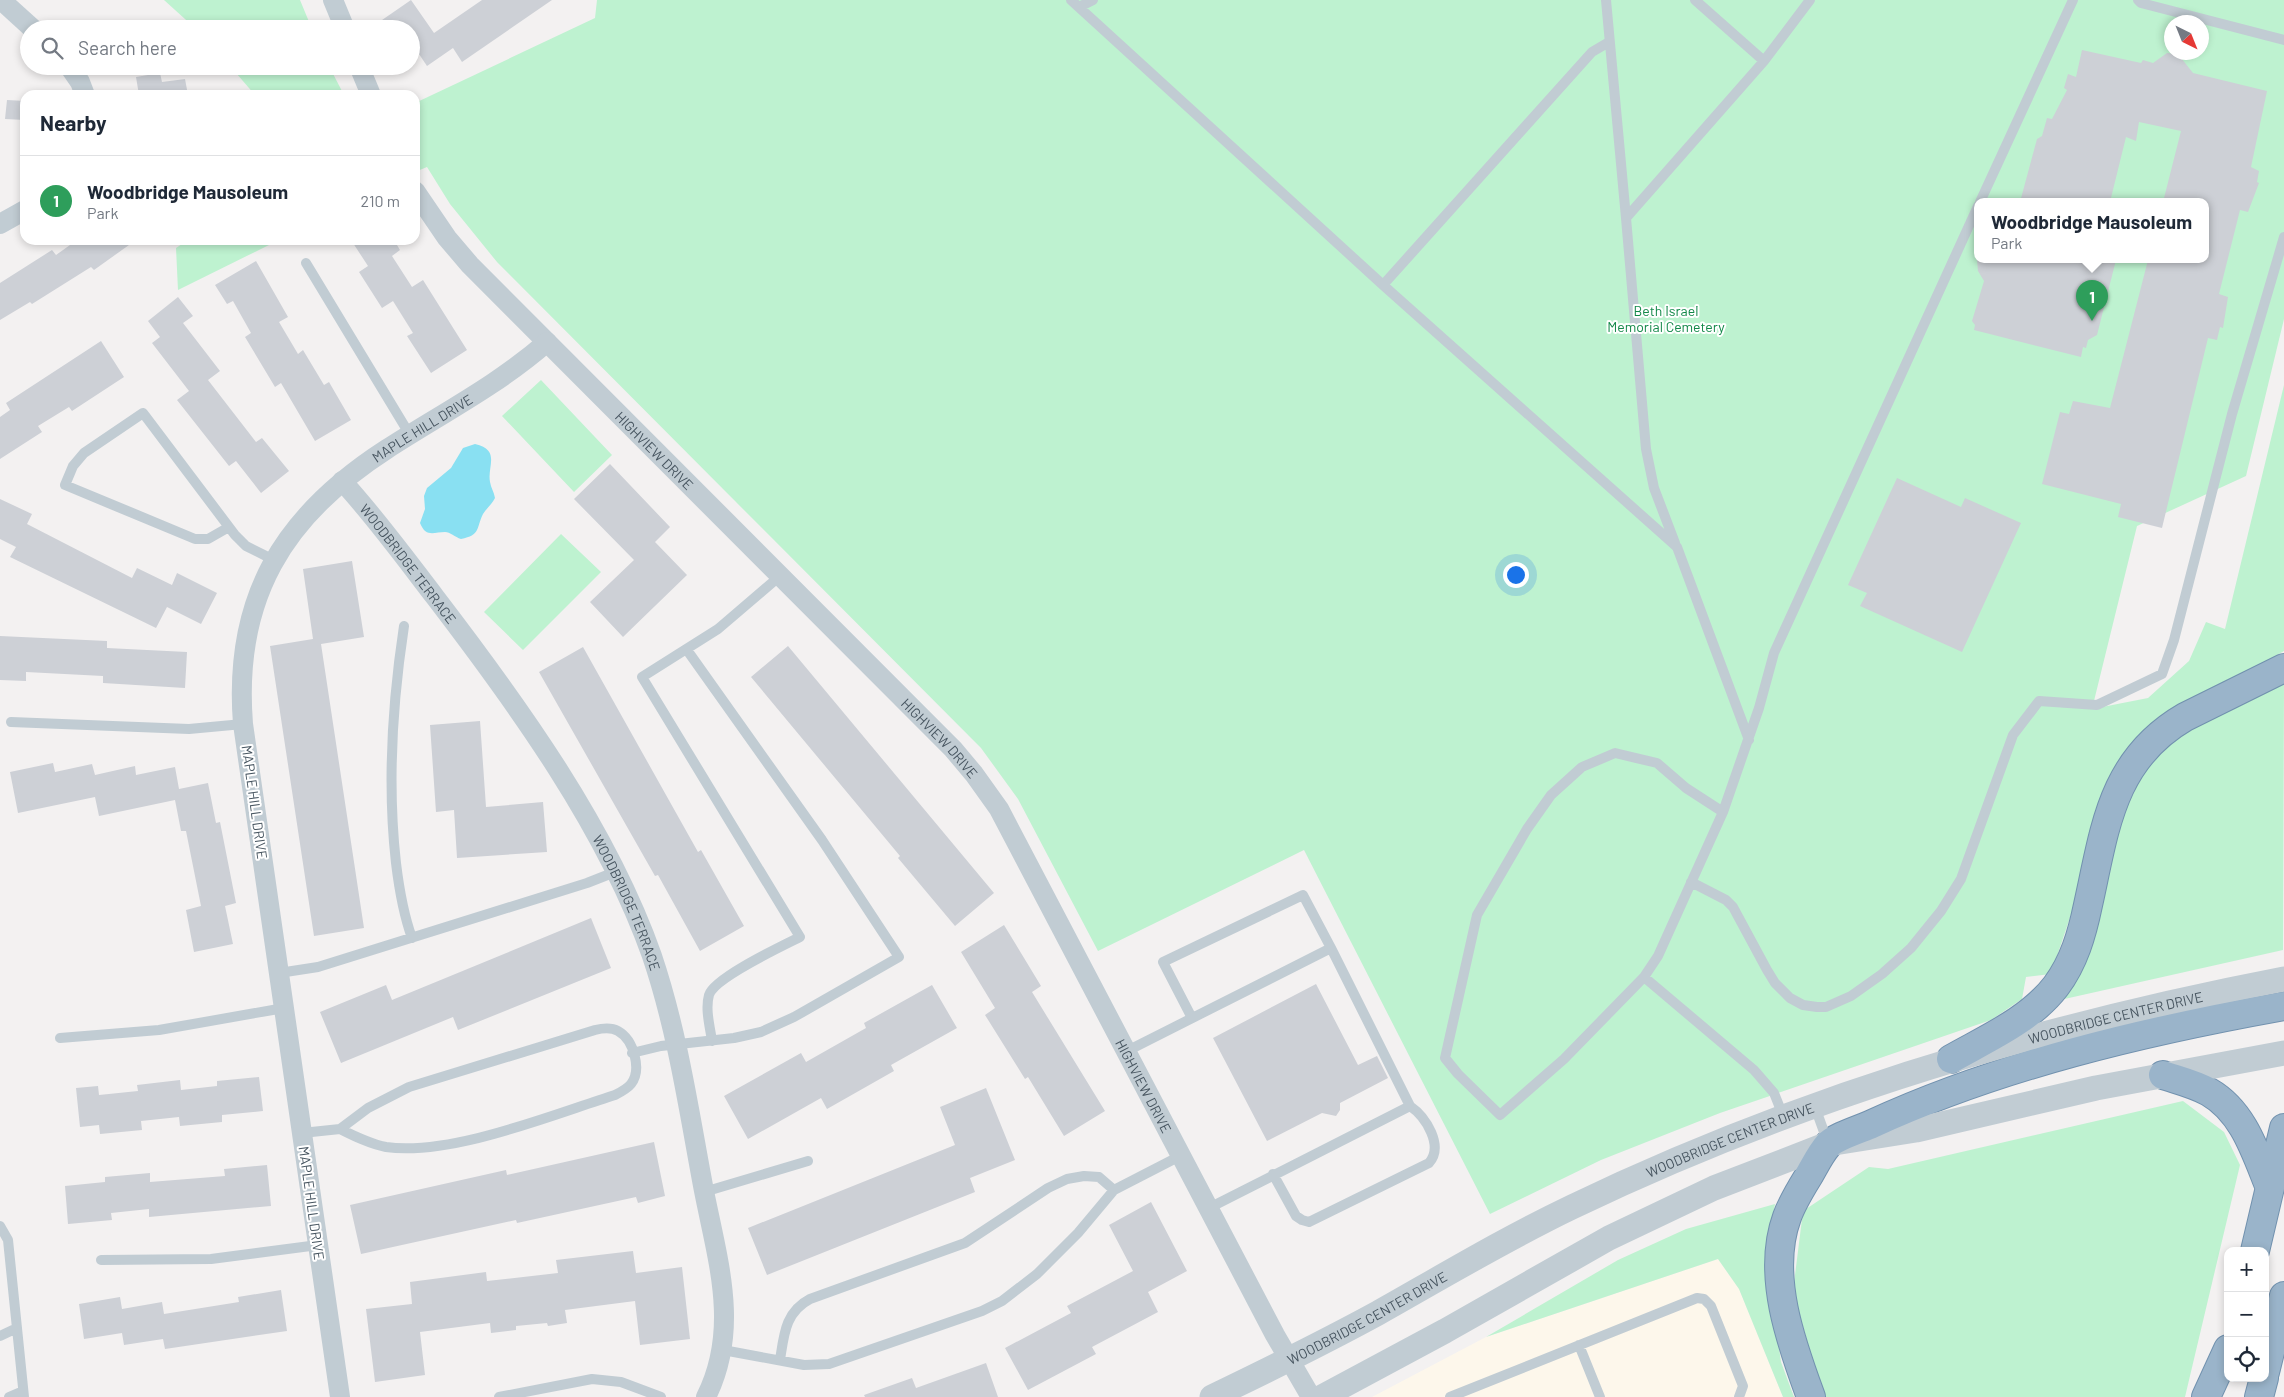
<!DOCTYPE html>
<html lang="en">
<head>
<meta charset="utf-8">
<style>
	body { margin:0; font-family:Barlow,sans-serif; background:#f2f2f3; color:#1f2937 }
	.controls { position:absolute; right:15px; bottom:15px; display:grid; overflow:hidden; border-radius:10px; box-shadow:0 2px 8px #0003 }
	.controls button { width:45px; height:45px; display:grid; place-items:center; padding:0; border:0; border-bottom:1px solid #e0e1e3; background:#fff; color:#1f2937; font:25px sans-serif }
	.compass { position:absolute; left:2164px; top:15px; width:45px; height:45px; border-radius:50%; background:#fff; box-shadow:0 2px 8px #0003; rotate:137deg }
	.you { position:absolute; left:1515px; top:574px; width:18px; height:18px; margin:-12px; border:4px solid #fff; border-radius:50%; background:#1a73e8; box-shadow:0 0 0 8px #1a73e833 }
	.badge { display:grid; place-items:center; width:32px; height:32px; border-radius:50%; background:#db2777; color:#fff; font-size:16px; font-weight:700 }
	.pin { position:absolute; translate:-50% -41px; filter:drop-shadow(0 1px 2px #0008) }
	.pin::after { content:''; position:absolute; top:26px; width:18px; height:15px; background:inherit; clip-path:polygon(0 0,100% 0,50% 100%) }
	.popup { position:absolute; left:1974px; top:198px; width:235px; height:65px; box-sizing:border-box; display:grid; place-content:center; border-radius:10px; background:#fff; filter:drop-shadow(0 1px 4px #0005); font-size:16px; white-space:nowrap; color:#747a83 }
	.popup b { font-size:19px; color:#1f2937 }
	.popup::after { content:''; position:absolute; left:50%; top:100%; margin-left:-10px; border:10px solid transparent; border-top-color:#fff }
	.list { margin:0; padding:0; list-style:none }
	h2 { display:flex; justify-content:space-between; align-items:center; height:65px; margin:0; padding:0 20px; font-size:21px }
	h2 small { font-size:16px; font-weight:400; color:#747a83 }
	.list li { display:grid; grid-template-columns:32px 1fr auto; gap:15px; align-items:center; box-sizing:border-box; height:90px; padding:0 20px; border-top:1px solid #e0e1e3 }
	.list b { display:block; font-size:19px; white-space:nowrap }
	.list p { margin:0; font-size:16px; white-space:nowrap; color:#747a83 }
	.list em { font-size:16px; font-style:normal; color:#747a83 }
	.icon { flex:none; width:28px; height:28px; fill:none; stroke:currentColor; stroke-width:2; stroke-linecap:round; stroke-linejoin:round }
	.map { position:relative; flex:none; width:2284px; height:1397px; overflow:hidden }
	.search { position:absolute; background:#fff; box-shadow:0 2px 8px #0003; left:20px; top:20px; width:400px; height:55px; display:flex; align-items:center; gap:12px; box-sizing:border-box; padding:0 18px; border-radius:28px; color:#747a83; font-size:19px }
	.panel { position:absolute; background:#fff; box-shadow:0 2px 8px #0003; left:20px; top:90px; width:400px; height:155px; border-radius:15px }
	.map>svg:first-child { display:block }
	.commercial { fill:#fdf7eb }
	.green { fill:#bef2d0; fill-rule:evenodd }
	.water { fill:#89e0f2 }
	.building { fill:#cdd0d6 }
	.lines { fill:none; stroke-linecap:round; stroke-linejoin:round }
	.trunk-casing { stroke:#7191ae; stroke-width:30 }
	.service { stroke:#c1ccd3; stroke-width:10 }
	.minor { stroke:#c1ccd3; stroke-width:20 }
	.tertiary { stroke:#c1ccd3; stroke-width:25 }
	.trunk { stroke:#9ab4ca; stroke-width:28 }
	.labels { text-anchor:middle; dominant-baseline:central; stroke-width:4; stroke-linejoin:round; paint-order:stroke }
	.park-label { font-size:14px; fill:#128848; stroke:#fff }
	.street-label { font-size:14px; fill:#475560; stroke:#fff }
</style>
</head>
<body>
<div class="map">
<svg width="2284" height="1397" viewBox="0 0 2284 1397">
	<rect width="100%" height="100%" fill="#f3f1f1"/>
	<path class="commercial" d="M 1718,1259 L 1739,1289 L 1783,1397 L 1372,1397 L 1486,1337 Z"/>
	<path class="green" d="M 164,0 L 300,0 L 312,29 L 196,29 Z
		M 597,0 L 2284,0 L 2284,319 L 2246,476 L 2137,526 L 2092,709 L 2148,698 L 2189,661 L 2206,622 L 2225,629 L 2284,385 L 2284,651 L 2153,727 L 2090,858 L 2051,974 L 2026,977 L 2022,999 L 1991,1020 L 1720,1113 L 1601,1160 L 1490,1214 L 1304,850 L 1098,951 L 1018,799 L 981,748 L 497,262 L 450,204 L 427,167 L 415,172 L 415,103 L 595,18 ZM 2172,22 L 2202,22 L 2202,52 L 2172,52 ZM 1978,202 L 2206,202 L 2206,260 L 1978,260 Z
		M 230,66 L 329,66 L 344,95 L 255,95 Z
		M 188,240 L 279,240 L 178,290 L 176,248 Z
		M 541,380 L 612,455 L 574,492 L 502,416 Z
		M 561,534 L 601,572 L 523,650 L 484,612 Z
		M 2284,679 L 2283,950 L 2060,1000 L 2131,784 L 2162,744 Z
		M 2183,1101 L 2224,1132 L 2240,1165 L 2185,1397 L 1823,1397 L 1793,1291 L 1803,1211 L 1869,1167 L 1888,1169 Z
		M 1775,1204 L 1766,1254 L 1781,1362 L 1794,1397 L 1783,1397 L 1739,1289 L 1718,1259 L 1486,1337 L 1618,1260 L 1686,1229 Z"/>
	<path class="water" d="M 475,444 C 501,450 487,466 490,482 C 491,488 494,492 495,498 C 492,504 487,508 483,514 C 476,528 481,535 461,539 C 455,537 450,532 445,532 C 434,532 426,538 420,523 L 425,509 L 424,496 L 427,488 L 451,468 L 463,448 Z"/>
	<path class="building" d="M 411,0 L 434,33 L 482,0 L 552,0 L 462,62 L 453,48 L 427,66 L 411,42 L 411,29 L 369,29 Z
		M 2082,50 L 2141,63 L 2143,60 L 2153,63 L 2167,53 L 2178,54 L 2193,73 L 2267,91 L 2251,167 L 2259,171 L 2257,182 L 2259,183 L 2248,212 L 2240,210 L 2219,294 L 2228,297 L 2223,328 L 2220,327 L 2217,340 L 2208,338 L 2162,528 L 2118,517 L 2121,504 L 2042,484 L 2060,412 L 2069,414 L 2073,401 L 2110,408 L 2148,260 L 2206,260 L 2206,202 L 2163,202 L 2181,131 L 2139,122 L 2136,141 L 2126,137 L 2110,202 L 2020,202 L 2037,139 L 2042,136 L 2047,118 L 2052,119 L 2067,90 L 2064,88 L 2068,74 L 2076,77 Z
		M 160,73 L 162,82 L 185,79 L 188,95 L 139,95 L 136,77 Z
		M 7,100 L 25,101 L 25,120 L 5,119 Z
		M 77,240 L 136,240 L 94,270 L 91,267 L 32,304 L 30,302 L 0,320 L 0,283 L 52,250 L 56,255 Z
		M 351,240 L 394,240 L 400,250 L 392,256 L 412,287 L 423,280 L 467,350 L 431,373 L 407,336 L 413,333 L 393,301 L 382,308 L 359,272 L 368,266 Z
		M 1977,260 L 2116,260 L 2097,335 L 2088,340 L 2086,348 L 2083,347 L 2081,357 L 1974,330 L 1975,325 L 1972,321 L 1984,281 L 1978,271 Z
		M 256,261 L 288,317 L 279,322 L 298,354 L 303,350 L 324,385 L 329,382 L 351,420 L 315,441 L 281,383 L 275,387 L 245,337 L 251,333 L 233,301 L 227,304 L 215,285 Z
		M 178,297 L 193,316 L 183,323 L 220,371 L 208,380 L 256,442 L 262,438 L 289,471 L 261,493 L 236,461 L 229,466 L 177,400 L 189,391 L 152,343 L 160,337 L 148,321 Z
		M 101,341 L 124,377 L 72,411 L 69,407 L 38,426 L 42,432 L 0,459 L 0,417 L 10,410 L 6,403 Z
		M 610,464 L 670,527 L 655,542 L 687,575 L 623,637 L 590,602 L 634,560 L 574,499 Z
		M 1897,478 L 1961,507 L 1965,498 L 2021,523 L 1962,652 L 1860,606 L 1867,593 L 1848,585 Z
		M 0,499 L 32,514 L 27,524 L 132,578 L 137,568 L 172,585 L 177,573 L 217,593 L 201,624 L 167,607 L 156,628 L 10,557 L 16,547 L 0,539 Z
		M 352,561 L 364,637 L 321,644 L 364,928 L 314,936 L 270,646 L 313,639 L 303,569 Z
		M 0,636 L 107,641 L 107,648 L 187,652 L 185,688 L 103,683 L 103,676 L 26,672 L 26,681 L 0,680 Z
		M 788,646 L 994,893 L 955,926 L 898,858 L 900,856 L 751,677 Z
		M 583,647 L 698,852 L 701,850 L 744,926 L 700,951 L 658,875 L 655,876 L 539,672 Z
		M 480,721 L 486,807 L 543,802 L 547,852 L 457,858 L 454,810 L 436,812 L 430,725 Z
		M 53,763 L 55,772 L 92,764 L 95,775 L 135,766 L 136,775 L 175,767 L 179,789 L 208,783 L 216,823 L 220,822 L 236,903 L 225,906 L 233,944 L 194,952 L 186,910 L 201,906 L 186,831 L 181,831 L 175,800 L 99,816 L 95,797 L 18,813 L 10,772 Z
		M 591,918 L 611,968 L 458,1030 L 453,1017 L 341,1063 L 320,1012 L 386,985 L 392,1000 Z
		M 1004,925 L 1041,986 L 1032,992 L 1105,1111 L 1064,1136 L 1028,1077 L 1025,1079 L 985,1015 L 995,1008 L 961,952 Z
		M 1316,984 L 1358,1065 L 1377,1056 L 1388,1078 L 1340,1103 L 1340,1110 L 1336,1116 L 1322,1113 L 1267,1141 L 1213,1038 Z
		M 932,985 L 957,1028 L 891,1065 L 894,1071 L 827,1109 L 821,1098 L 748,1139 L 724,1096 L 801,1053 L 806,1062 L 866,1028 L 864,1023 Z
		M 259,1077 L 263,1111 L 222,1115 L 222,1122 L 180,1126 L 179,1117 L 141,1121 L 142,1130 L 100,1134 L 99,1125 L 80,1127 L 76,1088 L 98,1086 L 99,1095 L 138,1091 L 137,1085 L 180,1080 L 181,1090 L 217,1086 L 217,1081 Z
		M 986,1088 L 1015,1160 L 970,1178 L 975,1192 L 767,1275 L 748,1228 L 955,1145 L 940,1107 Z
		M 654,1142 L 665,1196 L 638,1203 L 636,1197 L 517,1223 L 516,1220 L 361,1254 L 350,1205 L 506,1170 L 507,1175 Z
		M 267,1165 L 271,1206 L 149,1217 L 149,1209 L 111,1213 L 112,1220 L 68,1224 L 65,1186 L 105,1182 L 105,1177 L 150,1173 L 150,1182 L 225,1176 L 224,1169 Z
		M 1151,1202 L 1187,1271 L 1148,1292 L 1158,1312 L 1092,1347 L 1096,1354 L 1028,1390 L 1005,1348 L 1071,1313 L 1067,1306 L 1133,1271 L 1109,1225 Z
		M 633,1251 L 636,1273 L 682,1267 L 690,1339 L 640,1345 L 635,1301 L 565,1310 L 567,1323 L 548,1326 L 547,1323 L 516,1326 L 516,1330 L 491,1333 L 490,1323 L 420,1332 L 425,1375 L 375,1382 L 366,1309 L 412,1304 L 410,1282 L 486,1272 L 487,1281 L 558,1273 L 556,1260 Z
		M 281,1290 L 287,1331 L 165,1349 L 163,1339 L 124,1345 L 122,1333 L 84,1339 L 79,1304 L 120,1297 L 122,1309 L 162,1302 L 164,1314 L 239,1302 L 238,1297 Z
		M 986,1363 L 998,1397 L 865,1397 L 864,1395 L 912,1378 L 916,1388 Z"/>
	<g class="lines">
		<defs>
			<path id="trunk" d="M 1951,1059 C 1988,1038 2030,1020 2056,986 C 2074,962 2082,934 2088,905 C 2105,829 2111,760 2185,717 L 2284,668
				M 2163,1075 C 2178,1080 2195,1084 2209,1092 C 2244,1112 2256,1154 2270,1188
				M 2255,1251 L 2284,1128
				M 2265,1372 L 2284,1296
				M 1811,1397 C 1791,1343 1766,1274 1787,1217 C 1792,1203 1800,1190 1808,1177 C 1814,1167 1820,1154 1828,1145 C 1835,1137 1861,1129 1872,1124 C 2000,1065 2145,1031 2284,1006
				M 2206,1397 L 2228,1349
				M 2259,1397 L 2264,1378"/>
		</defs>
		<use href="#trunk" class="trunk-casing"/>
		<path class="service" d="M 1071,0 L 1383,285 L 1677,547 L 1749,740
			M 1606,0 L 1626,218
			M 1695,0 L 1764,61
			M 2138,0 L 2141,3 L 2284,40
			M 1079,7 L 1093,0
			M 1980,202 L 2073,0
			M 306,263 L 410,435
			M 1383,285 L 1592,52 L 1609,42
			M 229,527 L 208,539 L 195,539 L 65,485 L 73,466 L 84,453 L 143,413 L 235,535 L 246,546 L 274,560
			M 1675,543 L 1654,488 L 1646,449 L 1626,218 L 1764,61 L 1810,0
			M 404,626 C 392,705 387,783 396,863 C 399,888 403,913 412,938
			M 11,722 L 189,729 L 243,724
			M 1723,812 L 1686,788 L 1657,763 L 1615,753 L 1582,767 L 1551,795 L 1527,829 L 1477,915 L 1445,1058 L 1458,1074 L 1500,1115 L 1564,1059 L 1644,977 L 1658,956 L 1723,812 L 1759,708 L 1774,653 L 1978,206
			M 1691,882 L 1726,900 L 1733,907 L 1767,970 L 1775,983 L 1790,998 L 1803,1005 L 1817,1007 L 1826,1007 L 1851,996 L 1882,974 L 1911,948 L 1941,911 L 1961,879 L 2013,735 L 2039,701 L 2097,705 L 2162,674 L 2174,640 L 2232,414 L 2284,237
			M 279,973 L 318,967 L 587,883 L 615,872
			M 1644,977 L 1754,1070 L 1774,1093 L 1784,1118
			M 1192,1018 L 1163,962 L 1303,895 L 1331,948
			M 60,1038 L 159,1030 L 284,1008
			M 712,1041 C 710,1027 705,1009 709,995 C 714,978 782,946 800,937 L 642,677 L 718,629 L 780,576
			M 1127,1051 L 1331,948 L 1410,1106 L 1209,1208
			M 632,1053 L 661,1046 L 734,1038 L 761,1032 L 794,1017 L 899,957 L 822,840 L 687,650
			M 1815,1107 L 1828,1143
			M 302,1133 L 340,1129 L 368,1108 L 409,1087 L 595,1030 C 603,1028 611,1027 618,1031 C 634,1040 642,1070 631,1084 C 627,1089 621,1092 615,1095 C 551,1115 452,1156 386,1147 C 370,1144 354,1136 340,1129
			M 1273,1174 L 1296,1216 L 1302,1220 L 1309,1222 L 1429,1163 C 1444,1146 1426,1117 1410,1106
			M 704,1192 L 808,1161
			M 0,1226 L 8,1240 L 24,1397
			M 101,1260 L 211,1259 L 318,1245
			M 0,1336 L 17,1328
			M 1579,1345 L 1600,1397
			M 723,1350 L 804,1365 L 829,1364 L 982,1311 L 1002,1301 L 1037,1274 L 1078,1233 L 1114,1190 L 1182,1155
			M 780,1360 C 784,1335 785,1312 810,1299 L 965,1243 L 1048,1188 L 1067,1179 L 1084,1176 L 1099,1177 L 1114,1190
			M 9,1397 L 23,1391
			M 499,1397 L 592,1379 L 621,1382 L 661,1397
			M 1450,1397 L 1697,1298 L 1704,1299 L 1711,1306 L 1743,1386 L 1739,1397"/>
		<g class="minor">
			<path d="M 1,0 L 33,29"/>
			<path d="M 333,0 L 345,29"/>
			<path d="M 69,66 L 80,82 L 85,95"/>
			<path d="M 359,66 L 371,95"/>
			<path id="s1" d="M 415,191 L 447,238 L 470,265 L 953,749 L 974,774 L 999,809 L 1275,1335 L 1311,1397"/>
			<path d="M 0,224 L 25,210"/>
			<path id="s2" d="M 342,481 C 376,518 405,558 435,597 C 517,704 607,828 652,956 C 678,1033 689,1112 704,1191 C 718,1262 740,1329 706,1397"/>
			<path id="s3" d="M 340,1397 L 243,724 C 233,598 283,516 387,449 C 441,414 498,385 547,342"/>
		</g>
		<g class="tertiary">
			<path id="s4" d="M 1212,1397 C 1268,1370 1323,1343 1378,1313 C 1442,1277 1505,1239 1572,1207 C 1796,1099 2040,1026 2284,979"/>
			<path d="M 1322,1397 L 1445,1331 L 1609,1238 L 1714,1188 L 1828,1144 L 1916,1130 L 2096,1088 L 2284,1053"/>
		</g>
		<use href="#trunk" class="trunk"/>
	</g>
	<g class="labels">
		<g class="park-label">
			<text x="1666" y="310">Beth Israel<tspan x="1666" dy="16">Memorial Cemetery</tspan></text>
		</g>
		<g class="street-label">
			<text stroke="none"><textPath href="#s3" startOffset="1050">MAPLE HILL DRIVE</textPath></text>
			<text stroke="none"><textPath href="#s1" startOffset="354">HIGHVIEW DRIVE</textPath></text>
			<text stroke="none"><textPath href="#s2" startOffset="106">WOODBRIDGE TERRACE</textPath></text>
			<text stroke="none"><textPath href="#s1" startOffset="759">HIGHVIEW DRIVE</textPath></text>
			<text transform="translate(255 802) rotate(82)">MAPLE HILL DRIVE</text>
			<text stroke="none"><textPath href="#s2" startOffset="511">WOODBRIDGE TERRACE</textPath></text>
			<text stroke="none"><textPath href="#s4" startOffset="984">WOODBRIDGE CENTER DRIVE</textPath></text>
			<text stroke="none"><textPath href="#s1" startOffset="1164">HIGHVIEW DRIVE</textPath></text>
			<text stroke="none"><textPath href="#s4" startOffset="579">WOODBRIDGE CENTER DRIVE</textPath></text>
			<text transform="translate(312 1203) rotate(82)">MAPLE HILL DRIVE</text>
			<text stroke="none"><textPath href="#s4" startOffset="174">WOODBRIDGE CENTER DRIVE</textPath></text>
		</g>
	</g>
</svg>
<div class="controls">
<button>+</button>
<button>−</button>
<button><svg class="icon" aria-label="locate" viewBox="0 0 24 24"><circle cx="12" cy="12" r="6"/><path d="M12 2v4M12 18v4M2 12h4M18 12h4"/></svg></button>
</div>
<svg class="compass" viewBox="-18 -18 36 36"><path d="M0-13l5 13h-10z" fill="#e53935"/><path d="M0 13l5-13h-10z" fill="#747a83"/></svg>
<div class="you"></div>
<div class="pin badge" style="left:2092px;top:321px;background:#2e9e5b">1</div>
<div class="popup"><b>Woodbridge Mausoleum</b>Park</div>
<div class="search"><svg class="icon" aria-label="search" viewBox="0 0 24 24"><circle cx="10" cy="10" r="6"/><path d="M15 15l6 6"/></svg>Search here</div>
<section class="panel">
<h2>Nearby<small></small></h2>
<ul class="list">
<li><span class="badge" style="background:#2e9e5b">1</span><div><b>Woodbridge Mausoleum</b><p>Park</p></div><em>210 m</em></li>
</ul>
</section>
</div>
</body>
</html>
